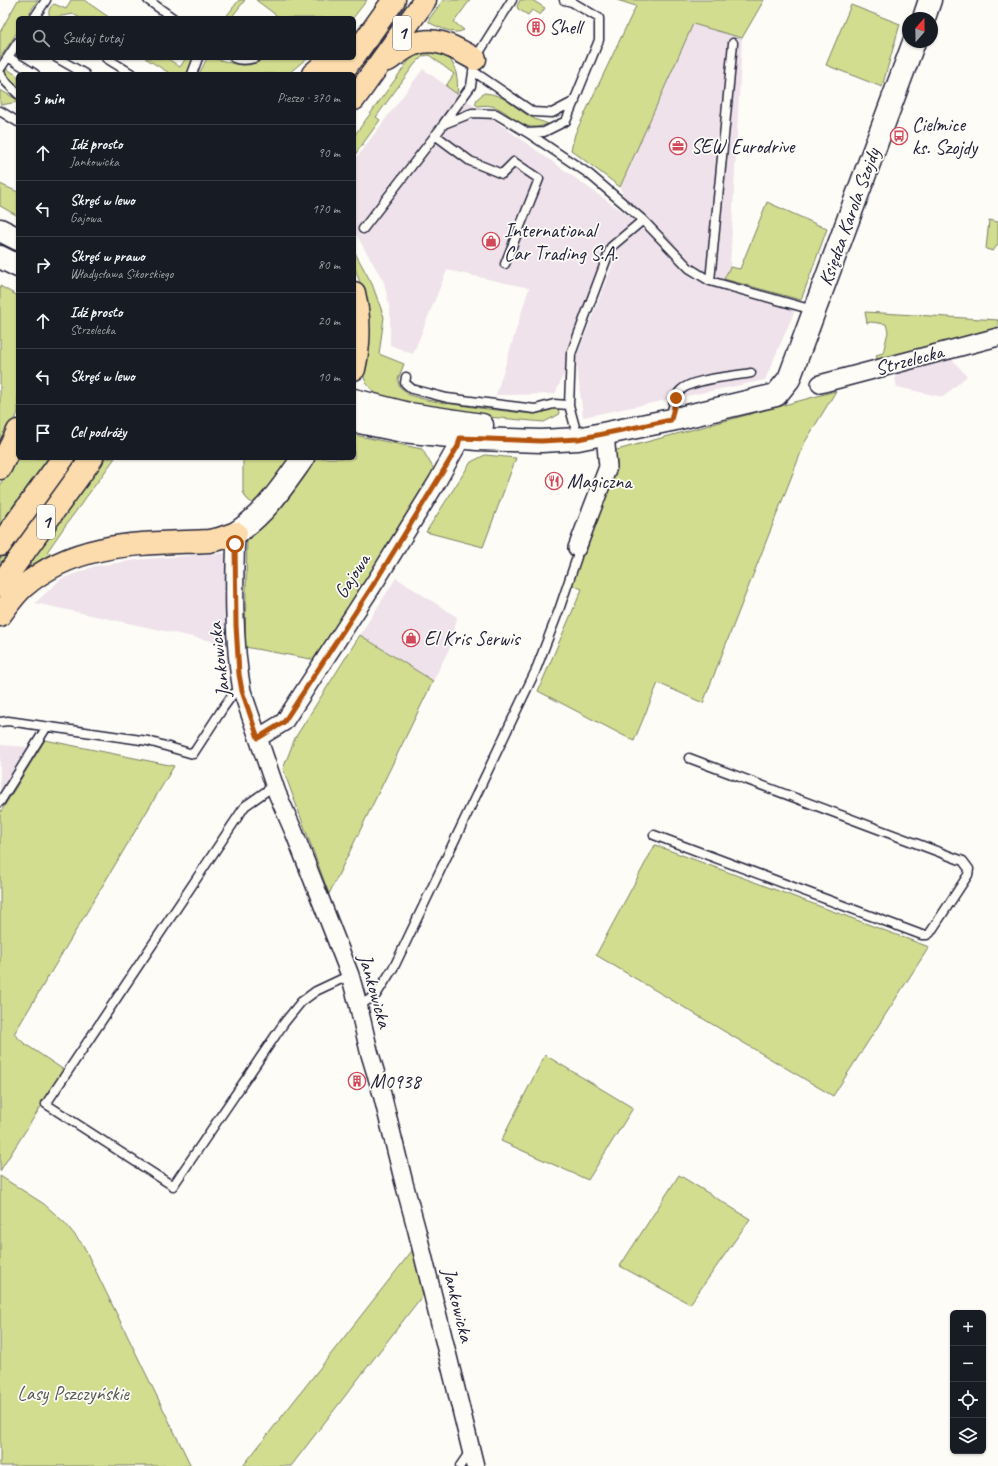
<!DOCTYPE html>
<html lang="pl">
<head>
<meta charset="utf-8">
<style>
	body { margin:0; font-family:Caveat,sans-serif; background:#20242c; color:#f1f3f6 }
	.controls { position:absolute; right:12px; bottom:12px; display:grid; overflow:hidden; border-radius:6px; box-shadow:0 1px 3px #0004 }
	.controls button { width:36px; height:36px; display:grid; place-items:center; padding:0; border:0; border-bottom:1px solid #363941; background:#171b24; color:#f1f3f6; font:20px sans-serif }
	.compass { position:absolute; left:902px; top:12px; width:36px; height:36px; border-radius:50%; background:#171b24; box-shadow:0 1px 3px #0004; rotate:20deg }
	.stop { position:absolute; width:12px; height:12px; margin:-9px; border:3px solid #b45309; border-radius:50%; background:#fff }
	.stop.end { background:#b45309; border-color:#fff; box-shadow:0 1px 4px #0008 }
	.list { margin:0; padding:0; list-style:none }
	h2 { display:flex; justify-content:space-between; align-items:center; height:52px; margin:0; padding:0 16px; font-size:17px }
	h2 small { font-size:13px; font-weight:400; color:#9ea1a6 }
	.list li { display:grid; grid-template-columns:26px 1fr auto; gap:12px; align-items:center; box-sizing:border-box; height:56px; padding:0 16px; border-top:1px solid #363941 }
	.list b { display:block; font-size:15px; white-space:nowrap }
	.list p { margin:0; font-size:13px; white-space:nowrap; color:#9ea1a6 }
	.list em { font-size:13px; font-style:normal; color:#9ea1a6 }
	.icon { flex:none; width:22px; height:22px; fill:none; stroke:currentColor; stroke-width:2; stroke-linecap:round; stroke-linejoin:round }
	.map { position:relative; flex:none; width:998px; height:1466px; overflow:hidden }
	.search { position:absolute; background:#171b24; box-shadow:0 1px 3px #0004; left:16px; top:16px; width:340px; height:44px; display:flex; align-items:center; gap:10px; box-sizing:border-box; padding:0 14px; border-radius:6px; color:#9ea1a6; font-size:15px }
	.panel { position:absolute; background:#171b24; box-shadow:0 1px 3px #0004; left:16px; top:72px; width:340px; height:388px; border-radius:6px }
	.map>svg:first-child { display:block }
	.built { fill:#efe2ea }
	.green { fill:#d2dd90; stroke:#7a8066 }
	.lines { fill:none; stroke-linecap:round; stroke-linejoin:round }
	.lane-casing { stroke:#22223b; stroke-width:11 }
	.street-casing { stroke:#22223b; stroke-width:20 }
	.secondary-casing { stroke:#22223b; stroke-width:25 }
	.primary-casing { stroke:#22223b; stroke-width:25 }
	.lane { stroke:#fdfcf7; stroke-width:8 }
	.street { stroke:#fdfcf7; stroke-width:17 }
	.secondary { stroke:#fdfcf7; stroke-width:22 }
	.primary { stroke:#fcdcac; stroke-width:22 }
	.route { stroke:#b45309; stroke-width:5 }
	.labels { text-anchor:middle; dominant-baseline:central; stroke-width:3.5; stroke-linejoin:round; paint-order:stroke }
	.shield { fill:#fdfcf7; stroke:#646373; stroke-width:1 }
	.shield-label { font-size:19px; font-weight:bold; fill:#22223b }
	.poi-label { font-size:20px; fill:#22223b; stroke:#fdfcf7; text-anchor:start }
	.street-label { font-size:20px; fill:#22223b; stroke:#fdfcf7 }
	.park-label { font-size:20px; fill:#575a54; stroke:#fdfcf7 }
</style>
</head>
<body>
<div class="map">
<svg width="998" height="1466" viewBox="0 0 998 1466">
	<rect width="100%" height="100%" fill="#fdfcf7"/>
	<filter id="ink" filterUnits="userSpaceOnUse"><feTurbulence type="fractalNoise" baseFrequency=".025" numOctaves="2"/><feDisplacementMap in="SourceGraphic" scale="8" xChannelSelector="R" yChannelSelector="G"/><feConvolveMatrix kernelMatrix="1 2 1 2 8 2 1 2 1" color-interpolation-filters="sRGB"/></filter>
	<g filter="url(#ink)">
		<path class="built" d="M 693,24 L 742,38 L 730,267 L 720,289 L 795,310 L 765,380 L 583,417 L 576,358 L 624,236 L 555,394 L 496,395 L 529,288 L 447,270 L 413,354 L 390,345 L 390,310 L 384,282 L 354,231 L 354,161 L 423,69 L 631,218 L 620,187 Z
			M 947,354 L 967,376 L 943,397 L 897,387 L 893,368 Z
			M 227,553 L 230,645 L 35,603 L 61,579 L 95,566 L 144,559 Z
			M 396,578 L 457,617 L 451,645 L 433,681 L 360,635 Z
			M 0,745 L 28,747 L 0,792 Z"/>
		<path class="green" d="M 18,0 L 38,0 L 26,18 L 18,18 L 18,31 L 0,58 L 0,32 Z
			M 71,0 L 84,0 L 110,18 L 80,18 L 73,14 L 51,18 C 47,13 49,7 54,4 L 66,9 Z
			M 239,0 L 245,0 L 231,18 L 225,18 Z
			M 256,0 L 367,0 L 353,18 L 280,18 Z
			M 443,0 L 470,0 L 454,22 L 464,30 C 461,31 460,32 457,32 C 452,33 432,25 429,22 L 429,19 Z
			M 520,0 L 532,0 L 545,8 L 540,15 L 532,10 L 528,15 L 518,9 L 517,6 Z
			M 617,0 L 764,0 L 742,38 L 693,24 L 620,187 L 571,150 L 575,134 L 636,6 Z
			M 851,5 L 900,24 L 882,87 L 826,65 Z
			M 426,48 C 432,50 439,51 444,54 C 456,60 459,82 457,94 L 446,86 L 454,74 L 429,55 L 423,56 L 414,65 L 376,117 L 380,120 L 354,156 L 354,136 L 410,59 L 419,52 Z
			M 145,58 L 167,58 L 180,67 L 186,58 L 192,58 L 192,64 L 187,74 L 171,74 Z
			M 207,58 C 222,58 232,66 246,65 C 255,65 259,59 267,58 C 280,56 294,58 307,58 L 288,74 L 199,74 Z
			M 7,69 L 18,76 L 18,90 L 6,76 L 5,70 Z
			M 0,90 L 18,100 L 18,102 L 1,105 L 0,103 Z
			M 484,93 C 505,94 514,108 531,117 C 536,121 543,121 548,124 C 544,125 540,127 536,127 C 512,128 507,101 478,106 L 475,104 L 477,99 Z
			M 0,184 L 18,192 L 18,216 L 0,206 Z
			M 767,202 L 827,229 L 801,300 L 724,279 L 730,267 L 740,269 Z
			M 989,220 L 998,222 L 998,244 L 993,251 L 986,249 Z
			M 354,251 L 372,284 L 384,317 L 379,354 L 404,364 L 398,379 L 399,386 L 409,395 L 427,400 L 479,408 L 532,414 L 545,412 L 555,408 L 558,409 L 559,412 L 558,415 L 544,422 L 465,415 L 377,395 L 366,383 L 363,374 L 364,293 L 354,266 Z
			M 0,286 L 18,296 L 18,413 L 0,449 Z
			M 865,312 L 998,320 L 998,333 L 878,363 L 876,355 L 883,353 L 888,332 L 886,324 L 871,322 L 867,323 Z
			M 836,391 L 805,442 L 703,703 L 658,683 L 634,741 L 538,691 L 582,589 L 572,585 L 583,552 L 586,553 L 610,476 L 613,451 Z
			M 354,435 L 422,449 L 435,471 L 316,660 L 245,647 L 247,535 L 275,511 L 316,458 L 354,458 Z
			M 18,448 L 18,458 L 48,458 L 0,524 L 0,485 Z
			M 485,455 L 516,458 L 483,547 L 426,532 L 471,462 Z
			M 73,458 L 83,458 L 0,573 L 0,558 Z
			M 105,458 L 115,458 L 65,526 L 47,552 L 54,554 L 55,557 L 0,602 Z
			M 243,458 L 290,458 L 259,501 L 253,504 L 247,499 L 243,492 Z
			M 360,635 L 433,681 L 329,894 L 283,769 L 295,738 Z
			M 45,740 L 174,766 L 14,1034 L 25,1044 L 64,1070 L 0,1171 L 0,813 Z
			M 655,845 L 929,947 L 833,1096 L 596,955 Z
			M 545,1055 L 633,1108 L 588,1180 L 501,1141 Z
			M 679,1175 L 750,1219 L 690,1304 L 620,1266 Z
			M 0,1176 L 44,1204 L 65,1223 L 83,1245 L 191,1466 L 0,1466 Z
			M 415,1247 L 426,1291 L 291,1466 L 243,1466 Z"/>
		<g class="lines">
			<defs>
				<path id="lane" d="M 148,0 L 173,18
					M 34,18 L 46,0
					M 18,42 L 8,57 L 35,74
					M 57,58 L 85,74
					M 106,58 L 132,74
					M 234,58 C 241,61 248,60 255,58
					M 0,69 L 8,57
					M 473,71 L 533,112 L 552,113 L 575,101
					M 0,73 L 7,83 L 18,94
					M 192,74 L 198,58
					M 0,111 L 18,122
					M 444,123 L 471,86 L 475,59 L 512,0
					M 528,133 L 589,174 L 643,220 L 689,268 L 710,281 L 813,310
					M 435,135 L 470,161 L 502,174 L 514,162 L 539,179 L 505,264
					M 363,229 L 444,124 L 472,113 L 496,114 L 528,133 L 544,132 L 566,121 L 599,40 L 599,18 L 572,2 L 564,0
					M 710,281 L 733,43
					M 406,377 L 405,383 L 412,389 L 447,398 L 535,409 L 554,404 L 569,405
					M 671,419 C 672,409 674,397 681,390 C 691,379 736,376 751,373
					M 578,438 L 569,405 L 571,354 L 611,247 L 643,220
					M 0,722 L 8,721 L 148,741 L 193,754 L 223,708 L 233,694 L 242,691
					M 275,785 L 245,806 L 46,1104 L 173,1186 L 284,1023 L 301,1002 L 316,991 L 350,975
					M 0,802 L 46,728
					M 654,835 L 922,935 L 927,935 L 930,933 L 968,875 L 969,869 L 963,861 L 689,758
					M 359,1006 L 376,995 L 395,965 L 535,672 L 559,610 L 577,557 L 577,548
					M 460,1466 L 471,1450"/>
				<path id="street" d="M 820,384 L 998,337
					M 236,533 C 234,585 233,640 242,691 L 277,793 L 294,832 L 350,975 L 358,1004 L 369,1051 L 382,1094 L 404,1183 L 417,1231 L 475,1466
					M 577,548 L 608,467 L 606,445 L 606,434
					M 258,738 L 284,722 L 377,579 L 437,482 L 457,446 L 462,425"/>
				<path id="secondary" d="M 924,18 L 930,0
					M 0,230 L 18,239
					M 0,257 L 18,266
					M 354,400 L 409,414 L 482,425
					M 354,421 L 403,431 L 477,439 L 541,441 L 578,439 L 671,420 L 776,395 L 789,379 L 914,42
					M 236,533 C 265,514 283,486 303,458"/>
				<path id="primary" d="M 354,56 L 394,0
					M 388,60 C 396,55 405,47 414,44 C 437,35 456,49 475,59
					M 313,74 L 331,58
					M 341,74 L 352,58
					M 354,99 L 425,0
					M 354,293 C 360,318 360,343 354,369
					M 0,468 L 18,431
					M 0,545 L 63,458
					M 0,585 L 92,458
					M 0,615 C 7,606 14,595 23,587 C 77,540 143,544 209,541 L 219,539 L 236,533"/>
			</defs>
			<use href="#lane" class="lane-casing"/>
			<use href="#street" class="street-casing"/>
			<use href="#secondary" class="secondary-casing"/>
			<use href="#primary" class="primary-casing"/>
			<use href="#lane" class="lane"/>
			<use href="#street" class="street"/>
			<use href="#secondary" class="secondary"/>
			<use href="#primary" class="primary"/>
		</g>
	</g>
	<g class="lines" filter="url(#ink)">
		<path class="route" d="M 235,544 L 236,625 L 239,674 L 242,691 L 258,738 L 284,722 L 377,579 L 445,468 L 458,446 L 460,438 L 541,441 L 578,439 L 671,420 L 676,398"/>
	</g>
	<defs>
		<symbol id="building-ring" viewBox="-11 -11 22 22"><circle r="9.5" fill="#fdfcf7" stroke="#d1495b" stroke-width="1.5"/><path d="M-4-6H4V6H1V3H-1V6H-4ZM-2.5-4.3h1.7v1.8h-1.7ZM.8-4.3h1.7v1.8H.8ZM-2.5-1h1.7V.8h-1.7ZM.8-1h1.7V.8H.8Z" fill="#d1495b"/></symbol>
		<symbol id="bus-ring" viewBox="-11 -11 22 22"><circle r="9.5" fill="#fdfcf7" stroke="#d1495b" stroke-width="1.5"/><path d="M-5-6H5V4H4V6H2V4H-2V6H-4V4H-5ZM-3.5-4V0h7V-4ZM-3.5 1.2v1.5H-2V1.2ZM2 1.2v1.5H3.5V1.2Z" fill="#d1495b"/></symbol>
		<symbol id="office-ring" viewBox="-11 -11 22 22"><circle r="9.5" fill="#fdfcf7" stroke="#d1495b" stroke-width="1.5"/><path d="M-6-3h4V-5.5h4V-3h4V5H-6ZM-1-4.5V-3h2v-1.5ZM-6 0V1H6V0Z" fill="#d1495b"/></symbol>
		<symbol id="shop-ring" viewBox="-11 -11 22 22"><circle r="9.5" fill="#fdfcf7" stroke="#d1495b" stroke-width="1.5"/><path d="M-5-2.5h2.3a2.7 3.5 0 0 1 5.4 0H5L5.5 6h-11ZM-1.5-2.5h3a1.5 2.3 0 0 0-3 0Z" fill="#d1495b"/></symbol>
		<symbol id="restaurant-ring" viewBox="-11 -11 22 22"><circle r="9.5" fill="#fdfcf7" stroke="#d1495b" stroke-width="1.5"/><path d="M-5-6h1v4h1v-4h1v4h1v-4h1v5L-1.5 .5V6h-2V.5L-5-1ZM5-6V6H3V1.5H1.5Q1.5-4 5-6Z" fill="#d1495b"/></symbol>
	</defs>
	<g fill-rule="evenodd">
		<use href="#building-ring" x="526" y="17" width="20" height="20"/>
		<use href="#bus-ring" x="889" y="126" width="20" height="20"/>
		<use href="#office-ring" x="668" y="136" width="20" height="20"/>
		<use href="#shop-ring" x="481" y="231" width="20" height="20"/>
		<use href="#restaurant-ring" x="544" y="471" width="20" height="20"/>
		<use href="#shop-ring" x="401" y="628" width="20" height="20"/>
		<use href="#building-ring" x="347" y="1071" width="20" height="20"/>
	</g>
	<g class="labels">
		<g class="shield">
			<rect x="393" y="16" width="18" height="34" rx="3"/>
			<rect x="37" y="505" width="18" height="34" rx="3"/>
		</g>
		<g class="shield-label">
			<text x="402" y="33">1</text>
			<text x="46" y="522">1</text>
		</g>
		<g class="poi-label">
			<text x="549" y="27">Shell</text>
			<text x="912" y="124">Cielmice<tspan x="912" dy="23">ks. Szojdy</tspan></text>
			<text x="691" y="146">SEW Eurodrive</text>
			<text x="504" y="230">International<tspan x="504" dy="23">Car Trading S.A.</tspan></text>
			<text x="567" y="481">Magiczna</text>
			<text x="424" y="638">El Kris Serwis</text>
			<text x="370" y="1081">M0938</text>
		</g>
		<g class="street-label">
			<text transform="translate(849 217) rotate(-70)">Księdza Karola Szojdy</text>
			<text transform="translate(909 360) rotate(-15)">Strzelecka</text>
			<text transform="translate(352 576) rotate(-57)">Gajowa</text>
			<text transform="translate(219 660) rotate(-97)">Jankowicka</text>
			<text transform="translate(375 991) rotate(74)">Jankowicka</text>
			<text transform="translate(458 1305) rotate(76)">Jankowicka</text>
		</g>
		<g class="park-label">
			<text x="73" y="1393">Lasy Pszczyńskie</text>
		</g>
	</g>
</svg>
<div class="controls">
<button>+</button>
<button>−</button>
<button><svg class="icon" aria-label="locate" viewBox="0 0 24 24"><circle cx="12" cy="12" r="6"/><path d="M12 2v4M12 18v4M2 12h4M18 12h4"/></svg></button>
<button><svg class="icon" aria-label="layers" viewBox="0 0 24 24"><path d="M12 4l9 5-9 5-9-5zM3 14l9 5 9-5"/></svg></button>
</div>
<svg class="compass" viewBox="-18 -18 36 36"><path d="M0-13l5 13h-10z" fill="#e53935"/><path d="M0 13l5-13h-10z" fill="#9ea1a6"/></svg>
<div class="stop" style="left:235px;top:544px"></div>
<div class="stop end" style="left:676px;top:398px"></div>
<div class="search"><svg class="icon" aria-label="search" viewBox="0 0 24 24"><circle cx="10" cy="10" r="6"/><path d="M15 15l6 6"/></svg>Szukaj tutaj</div>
<section class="panel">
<h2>5 min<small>Pieszo · 370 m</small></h2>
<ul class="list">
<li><svg class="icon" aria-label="ahead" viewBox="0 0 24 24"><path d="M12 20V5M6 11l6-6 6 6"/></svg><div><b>Idź prosto</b><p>Jankowicka</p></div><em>90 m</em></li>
<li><svg class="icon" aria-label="left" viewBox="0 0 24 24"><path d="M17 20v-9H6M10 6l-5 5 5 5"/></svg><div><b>Skręć w lewo</b><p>Gajowa</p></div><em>170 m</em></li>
<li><svg class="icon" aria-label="right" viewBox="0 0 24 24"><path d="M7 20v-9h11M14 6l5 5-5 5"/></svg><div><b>Skręć w prawo</b><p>Władysława Sikorskiego</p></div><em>80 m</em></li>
<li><svg class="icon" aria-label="ahead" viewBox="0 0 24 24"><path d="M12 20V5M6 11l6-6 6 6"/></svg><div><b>Idź prosto</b><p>Strzelecka</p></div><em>20 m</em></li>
<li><svg class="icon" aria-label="left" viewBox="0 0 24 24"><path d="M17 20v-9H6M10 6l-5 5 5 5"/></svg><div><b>Skręć w lewo</b></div><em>10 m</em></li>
<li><svg class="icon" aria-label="arrive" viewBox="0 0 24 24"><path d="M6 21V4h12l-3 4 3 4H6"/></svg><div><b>Cel podróży</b></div></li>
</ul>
</section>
</div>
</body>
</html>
